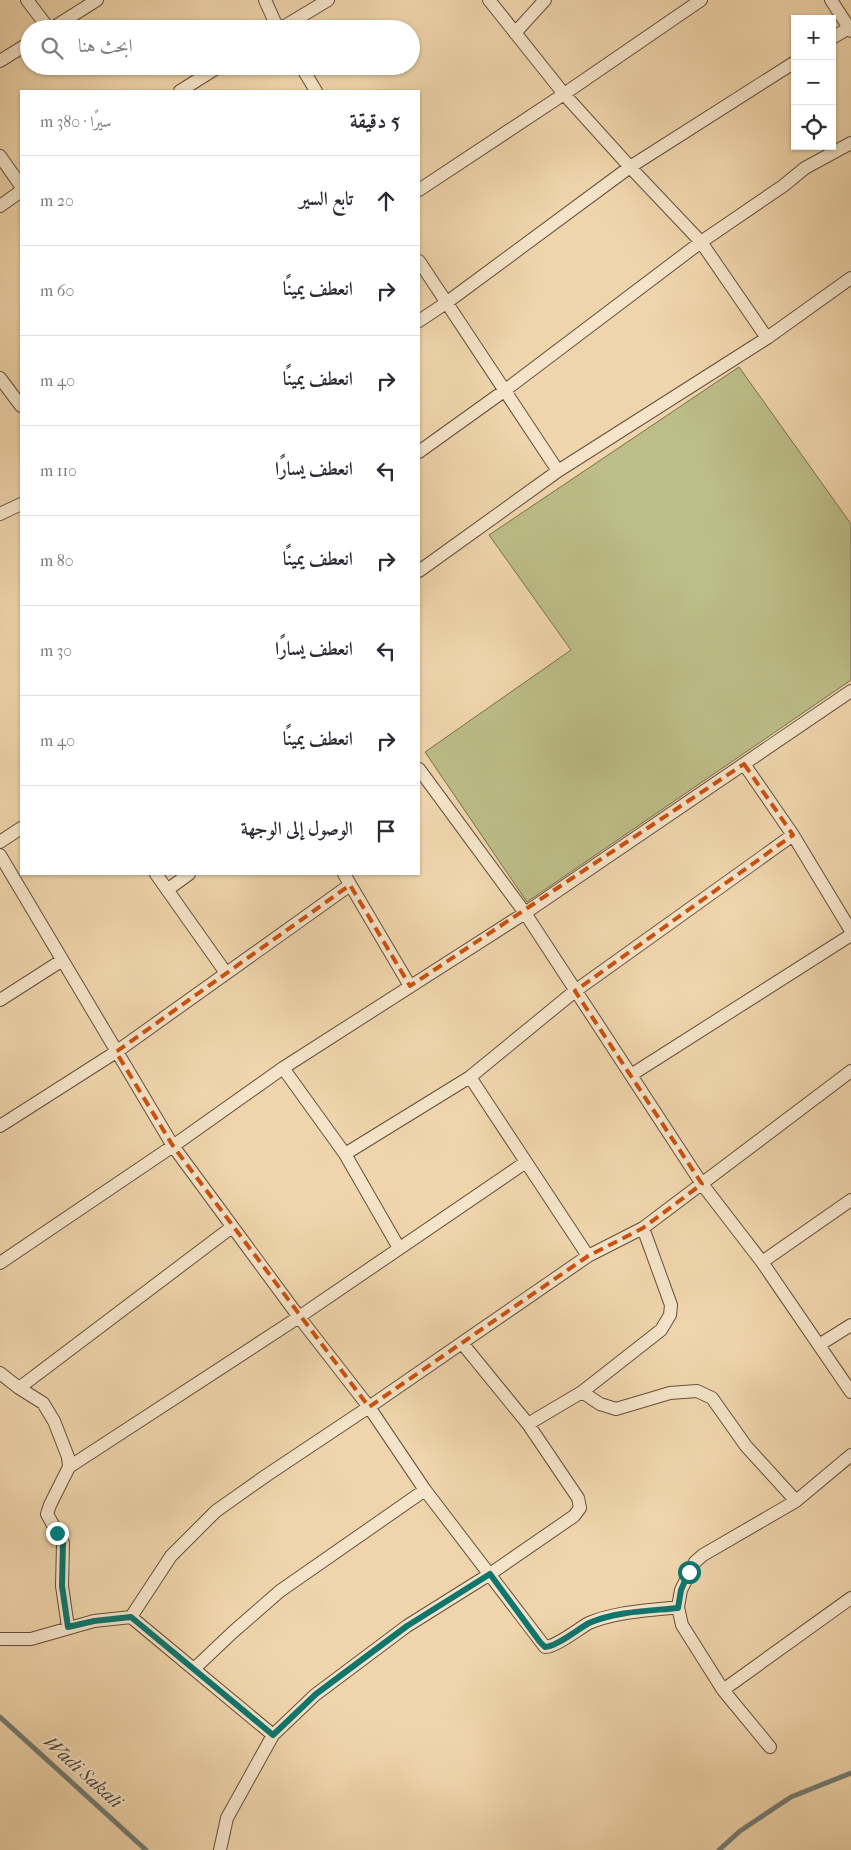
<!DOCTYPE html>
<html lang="ar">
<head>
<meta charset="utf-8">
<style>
	body { margin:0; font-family:"IM FELL French Canon",Amiri,serif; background:#f2f2f3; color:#2b2b33; direction:rtl }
	.controls { position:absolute; right:15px; top:15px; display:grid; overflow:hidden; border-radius:0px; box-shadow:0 1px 4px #0004 }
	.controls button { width:45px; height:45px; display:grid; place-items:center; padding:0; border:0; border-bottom:1px solid #e1e1e2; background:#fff; color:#2b2b33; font:25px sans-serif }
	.stop { position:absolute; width:15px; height:15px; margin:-11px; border:4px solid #0f766e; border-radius:50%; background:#fff }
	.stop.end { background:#0f766e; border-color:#fff; box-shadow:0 1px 5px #0008 }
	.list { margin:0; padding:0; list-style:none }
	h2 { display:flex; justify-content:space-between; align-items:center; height:65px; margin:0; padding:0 20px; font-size:21px }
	h2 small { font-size:16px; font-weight:400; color:#7c7c81 }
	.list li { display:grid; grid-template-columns:32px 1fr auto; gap:15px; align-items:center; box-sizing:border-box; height:90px; padding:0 20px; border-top:1px solid #e1e1e2 }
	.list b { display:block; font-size:19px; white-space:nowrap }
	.list em { font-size:16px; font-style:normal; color:#7c7c81 }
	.icon { flex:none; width:28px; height:28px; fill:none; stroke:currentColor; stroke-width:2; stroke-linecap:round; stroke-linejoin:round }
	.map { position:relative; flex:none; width:851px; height:1850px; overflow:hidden; direction:ltr }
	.search { position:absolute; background:#fff; box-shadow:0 1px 4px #0004; left:20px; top:20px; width:400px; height:55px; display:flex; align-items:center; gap:12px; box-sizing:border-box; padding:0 18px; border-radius:28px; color:#7c7c81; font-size:19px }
	.panel { position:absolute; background:#fff; box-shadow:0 1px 4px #0004; left:20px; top:90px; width:400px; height:785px; border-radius:0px; direction:rtl }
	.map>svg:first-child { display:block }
	.green { fill:#bcbd88; stroke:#78704f }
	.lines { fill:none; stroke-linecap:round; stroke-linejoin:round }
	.stream { stroke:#737c74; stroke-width:5 }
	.minor-casing { stroke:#64503c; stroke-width:14 }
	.minor { stroke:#f5e4c9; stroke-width:12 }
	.route { stroke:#0f766e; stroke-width:6 }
	.marked { fill:none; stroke:#cd510e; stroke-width:4; stroke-dasharray:10 6; stroke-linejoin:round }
	.labels { text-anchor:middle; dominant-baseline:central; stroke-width:4.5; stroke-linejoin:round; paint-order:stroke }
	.water-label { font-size:19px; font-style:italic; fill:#4f483d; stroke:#f5e4c9 }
</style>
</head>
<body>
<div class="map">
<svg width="851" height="1850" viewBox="0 0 851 1850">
	<rect width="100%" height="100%" fill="#f0d5ac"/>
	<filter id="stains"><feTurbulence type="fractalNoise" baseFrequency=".004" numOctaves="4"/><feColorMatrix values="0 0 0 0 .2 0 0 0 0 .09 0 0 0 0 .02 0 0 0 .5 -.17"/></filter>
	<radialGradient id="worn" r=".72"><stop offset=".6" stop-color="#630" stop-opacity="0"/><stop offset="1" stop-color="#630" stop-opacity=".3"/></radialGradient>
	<path class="green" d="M 739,367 L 851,524 L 851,680 L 527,902 L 425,752 L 571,650 L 489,535 Z"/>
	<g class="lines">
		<path class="stream" d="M 0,1717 L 146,1850
			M 719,1850 L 740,1831 L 791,1797 L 851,1773"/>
		<defs>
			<path id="minor" d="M 27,0 L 49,29
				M 265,0 L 278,29
				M 489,0 L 564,94 L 630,167 L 701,242 L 767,338
				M 831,0 L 851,31
				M 51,29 L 97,0
				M 280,29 L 328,0
				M 515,33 L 545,0
				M 832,38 L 849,28
				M 0,61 L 29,43
				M 301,66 L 316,91
				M 180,91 L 220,66
				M 0,156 L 21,186
				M 419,190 L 564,94 L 701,0
				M 0,206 L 21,191
				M 419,261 L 558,471
				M 419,321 L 446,303 L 630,167 L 795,62
				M 0,378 L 21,406
				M 419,452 L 504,391 L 701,242 L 783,186 L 805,168 L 851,143
				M 0,514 L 21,504
				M 419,571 L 558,471 L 767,338 L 851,278
				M 744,764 L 793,835 L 851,931
				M 419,769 L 525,913 L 702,1184 L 762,1262 L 851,1392
				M 0,842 L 21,828
				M 0,855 L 173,1146 L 299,1317 L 369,1407 L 425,1490 L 545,1647 C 556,1647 578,1629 589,1623 C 617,1611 649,1611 678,1607
				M 156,874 L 226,973
				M 344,874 L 410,986
				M 167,890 L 189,874
				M 0,1000 L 61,961
				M 283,1068 L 345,1154 L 399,1248
				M 631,1075 L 851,935
				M 470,1077 L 588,1256
				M 0,1126 L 116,1052 L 350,885
				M 345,1154 L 470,1077 L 575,991 L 793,835
				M 762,1262 L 851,1200
				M 0,1263 L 173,1146 L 283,1068 L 525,913 L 851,691
				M 819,1345 L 851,1325
				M 0,1373 L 19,1388 L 43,1403 L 54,1421 L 68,1457 L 69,1467
				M 19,1388 L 232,1227
				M 582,1392 L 600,1404 L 616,1409 L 670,1393 L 697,1391 L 712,1398 L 746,1446 L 796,1501
				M 528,1424 L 582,1392 L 661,1330 L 670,1315 L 671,1305 L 643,1228
				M 131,1617 L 171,1556 L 216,1511 L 267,1475 L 369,1407 L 588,1256 L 643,1228 L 851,1071
				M 68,1627 L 62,1586 L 63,1543 L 47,1514 L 50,1505 L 69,1467 L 299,1317 L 526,1162
				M 0,1639 L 31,1639 L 94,1621 L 131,1617 L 273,1735
				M 195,1668 L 233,1632 L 280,1591 L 425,1490
				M 723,1690 L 851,1598
				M 770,1747 L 723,1690 L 682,1625 L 678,1607 L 681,1590 L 695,1562 L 703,1555 L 796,1501 L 851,1455
				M 220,1850 L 227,1818 L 273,1735 L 315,1695 L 407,1626 L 490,1574 L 574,1516 L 580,1508 L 578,1498 L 528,1424 L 462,1343"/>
		</defs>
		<use href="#minor" class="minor-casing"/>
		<use href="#minor" class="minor"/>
	</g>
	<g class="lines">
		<path class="route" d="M 57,1533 L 63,1543 L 62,1586 L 68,1627 L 94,1621 L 131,1617 L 273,1735 L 316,1694 L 407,1626 L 490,1574 L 540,1642 L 545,1647 C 556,1647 578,1629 589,1623 C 617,1611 649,1611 678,1608 L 681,1590 L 689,1572"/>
	</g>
	<path class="marked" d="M 744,764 L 793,835 L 575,991 L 702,1184 L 643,1228 L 588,1256 L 369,1407 L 173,1146 L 116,1052 L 350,885 L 410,986 Z"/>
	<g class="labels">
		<g class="water-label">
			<text transform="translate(83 1772) rotate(42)">Wadi Sakali</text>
		</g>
	</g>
	<rect width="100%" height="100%" filter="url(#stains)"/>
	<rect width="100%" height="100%" fill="url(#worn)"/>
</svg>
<div class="controls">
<button>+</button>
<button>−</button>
<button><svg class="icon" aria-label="locate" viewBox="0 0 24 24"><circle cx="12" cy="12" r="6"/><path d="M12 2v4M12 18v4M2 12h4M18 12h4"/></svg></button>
</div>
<div class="stop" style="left:689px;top:1572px"></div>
<div class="stop end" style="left:57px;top:1533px"></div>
<div class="search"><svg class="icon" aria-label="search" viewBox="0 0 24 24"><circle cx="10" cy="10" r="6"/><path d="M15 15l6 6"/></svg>ابحث هنا</div>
<section class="panel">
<h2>5 دقيقة<small>سيرًا · 380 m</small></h2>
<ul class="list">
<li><svg class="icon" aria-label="ahead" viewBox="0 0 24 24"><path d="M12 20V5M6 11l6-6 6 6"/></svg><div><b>تابع السير</b></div><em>20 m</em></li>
<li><svg class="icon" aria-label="right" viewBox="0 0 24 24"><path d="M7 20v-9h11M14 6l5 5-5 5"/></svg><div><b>انعطف يمينًا</b></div><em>60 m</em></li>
<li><svg class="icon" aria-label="right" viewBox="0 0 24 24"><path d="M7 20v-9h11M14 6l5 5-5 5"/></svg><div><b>انعطف يمينًا</b></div><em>40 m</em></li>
<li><svg class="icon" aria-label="left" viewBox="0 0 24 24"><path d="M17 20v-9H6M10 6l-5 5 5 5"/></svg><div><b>انعطف يسارًا</b></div><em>110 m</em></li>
<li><svg class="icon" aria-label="right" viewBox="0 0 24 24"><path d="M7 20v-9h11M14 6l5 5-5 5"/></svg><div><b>انعطف يمينًا</b></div><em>80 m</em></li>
<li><svg class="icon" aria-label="left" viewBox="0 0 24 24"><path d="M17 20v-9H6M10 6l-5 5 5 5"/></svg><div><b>انعطف يسارًا</b></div><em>30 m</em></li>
<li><svg class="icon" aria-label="right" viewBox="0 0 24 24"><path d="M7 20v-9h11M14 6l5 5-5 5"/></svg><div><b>انعطف يمينًا</b></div><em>40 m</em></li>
<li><svg class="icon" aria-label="arrive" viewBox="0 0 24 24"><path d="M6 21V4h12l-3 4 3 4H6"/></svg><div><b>الوصول إلى الوجهة</b></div></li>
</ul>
</section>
</div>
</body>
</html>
